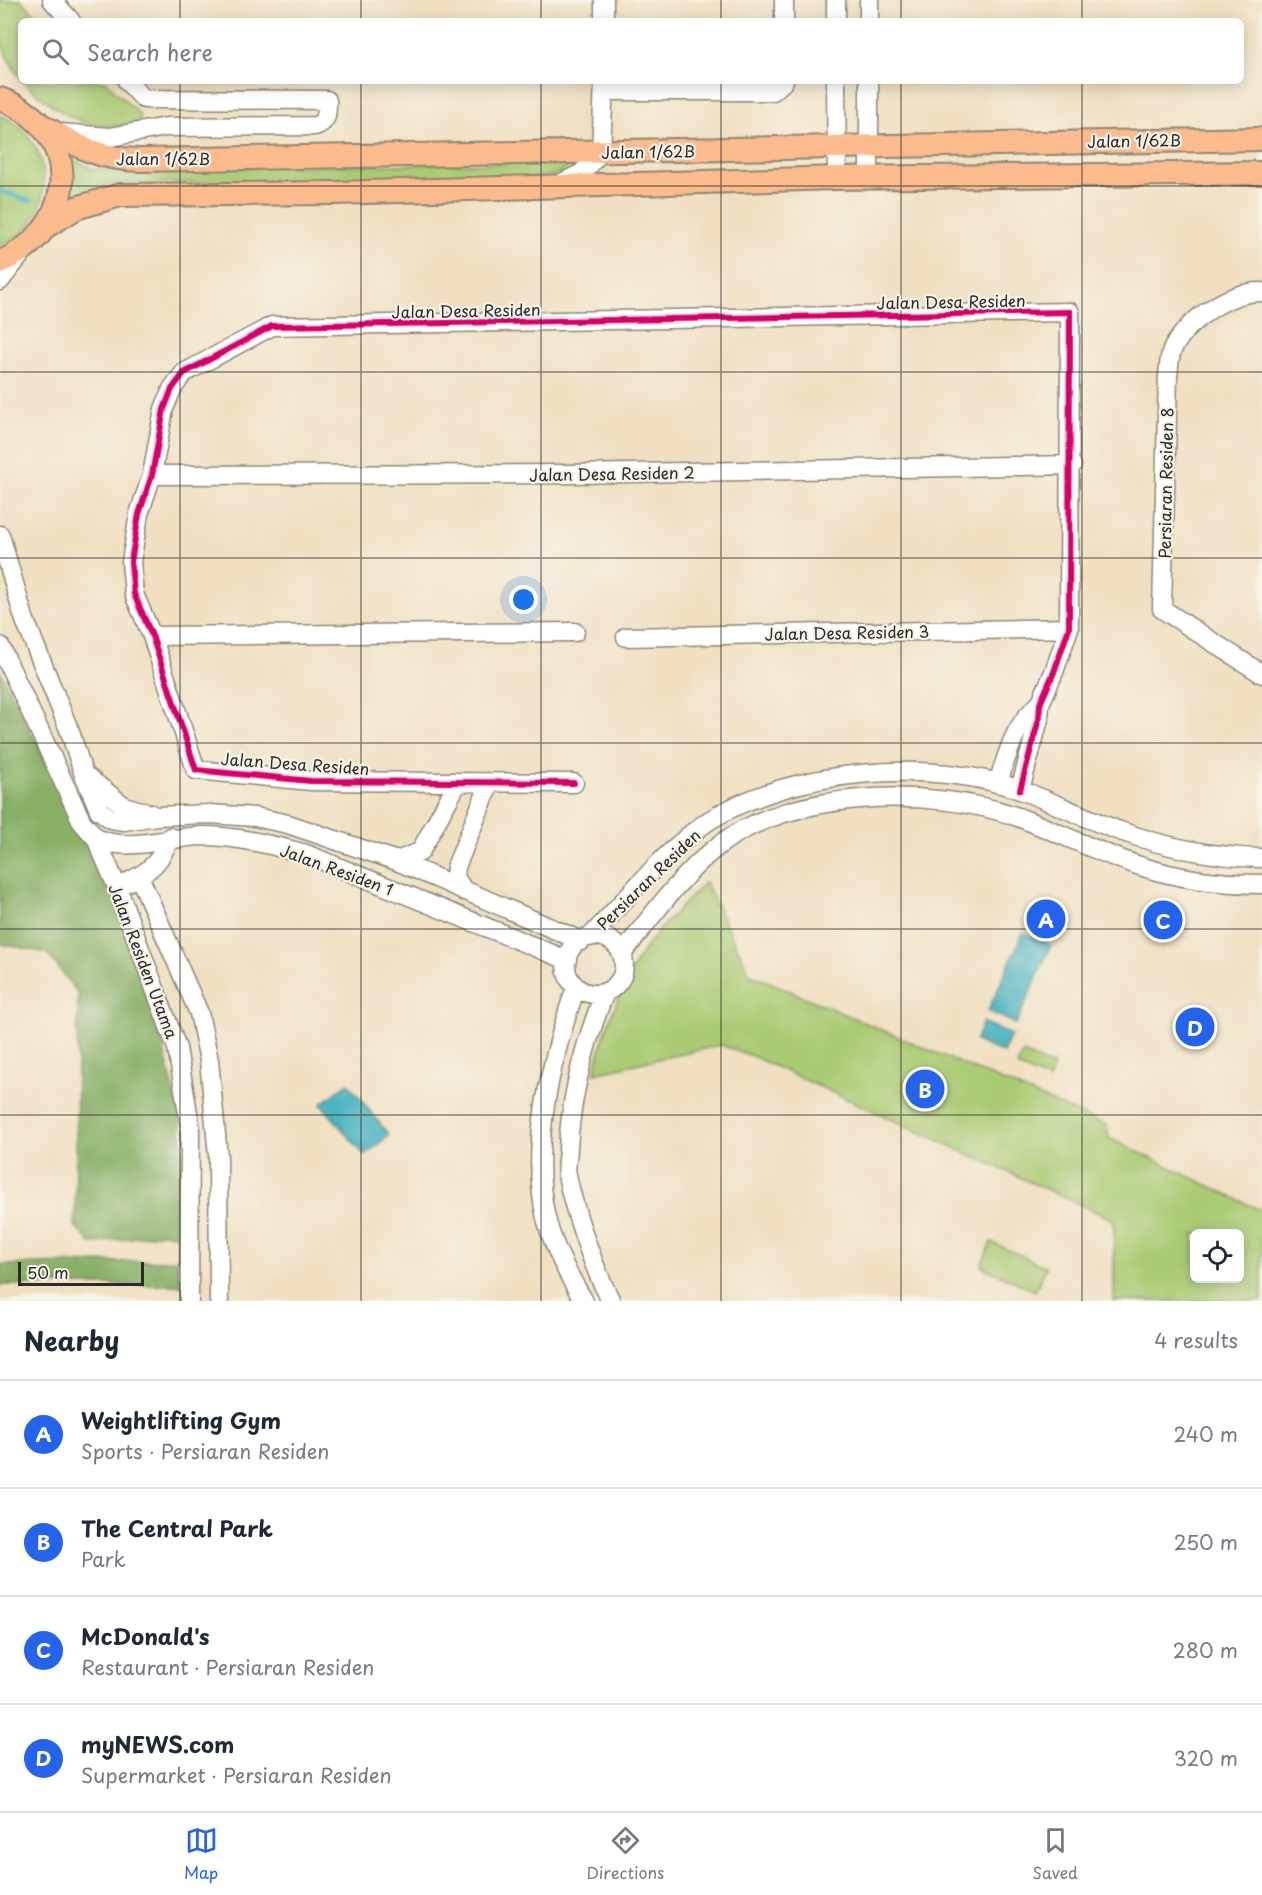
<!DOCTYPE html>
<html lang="en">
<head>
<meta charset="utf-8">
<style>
	body { margin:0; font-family:"Playpen Sans",sans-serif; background:#f2f2f3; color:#1f2937 }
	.controls { position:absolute; right:18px; bottom:18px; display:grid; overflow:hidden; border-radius:9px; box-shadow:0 3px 15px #0003 }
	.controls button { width:54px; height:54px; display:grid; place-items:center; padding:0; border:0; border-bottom:2px solid #e0e1e3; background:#fff; color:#1f2937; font:30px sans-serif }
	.scale { position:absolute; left:18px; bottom:15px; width:126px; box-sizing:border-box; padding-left:6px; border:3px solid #2b2b2b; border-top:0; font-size:16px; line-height:21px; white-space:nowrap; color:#2b2b2b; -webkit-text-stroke:4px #f7f3e8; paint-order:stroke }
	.you { position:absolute; left:524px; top:600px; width:21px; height:21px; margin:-15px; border:4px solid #fff; border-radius:50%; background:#1a73e8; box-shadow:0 0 0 9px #1a73e833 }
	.badge { display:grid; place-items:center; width:39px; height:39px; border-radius:50%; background:#2563eb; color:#fff; font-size:20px; font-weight:700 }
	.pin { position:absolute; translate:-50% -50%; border:3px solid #fff; box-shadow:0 2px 6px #0006 }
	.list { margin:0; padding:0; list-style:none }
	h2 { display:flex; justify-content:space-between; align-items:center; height:78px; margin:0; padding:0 24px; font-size:26px }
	h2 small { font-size:20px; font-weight:400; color:#747a83 }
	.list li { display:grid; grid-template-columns:39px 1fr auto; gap:18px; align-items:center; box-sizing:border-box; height:108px; padding:0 24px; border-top:2px solid #e0e1e3 }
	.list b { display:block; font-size:22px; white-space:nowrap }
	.list p { margin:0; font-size:20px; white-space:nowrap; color:#747a83 }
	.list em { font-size:20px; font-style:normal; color:#747a83 }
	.icon { flex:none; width:33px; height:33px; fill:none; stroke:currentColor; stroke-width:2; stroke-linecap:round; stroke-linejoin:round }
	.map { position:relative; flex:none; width:1262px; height:1301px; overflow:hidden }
	.search { position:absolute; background:#fff; box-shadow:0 3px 15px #0003; left:18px; right:18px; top:18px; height:66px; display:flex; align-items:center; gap:15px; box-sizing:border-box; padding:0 21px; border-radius:9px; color:#747a83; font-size:22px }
	.sheet { height:510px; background:#fff }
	nav { display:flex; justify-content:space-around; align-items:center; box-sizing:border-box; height:84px; border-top:2px solid #e0e1e3; background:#fff; font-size:16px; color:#747a83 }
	nav a { display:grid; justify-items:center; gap:3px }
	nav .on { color:#2563eb }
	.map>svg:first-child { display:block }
	.green { fill:#aacb73; stroke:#6a7b4f; stroke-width:1.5; fill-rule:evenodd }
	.forest { fill:#87af65; stroke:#596d48; stroke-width:1.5 }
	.water { fill:#41b0bd; stroke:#366e74; stroke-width:1.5 }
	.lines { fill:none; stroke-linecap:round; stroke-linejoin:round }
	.stream { stroke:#41b0bd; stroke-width:5 }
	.minor-casing { stroke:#8e8676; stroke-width:21 }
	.major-casing { stroke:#8e8676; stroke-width:26 }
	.minor { stroke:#fff; stroke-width:18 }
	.major { stroke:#fbbb8c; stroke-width:22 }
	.cycleway-casing { stroke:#f7f3e8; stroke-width:10 }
	.cycleway { stroke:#d6006c; stroke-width:6 }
	.grid { fill:none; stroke:#2b2b2b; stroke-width:1.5; stroke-opacity:0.55 }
	.labels { text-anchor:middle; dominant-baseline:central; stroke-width:4.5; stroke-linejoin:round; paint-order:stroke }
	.street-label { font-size:16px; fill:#2b2b2b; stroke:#f7f3e8 }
</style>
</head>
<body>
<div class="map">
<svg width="1262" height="1301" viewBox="0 0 1262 1301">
	<rect width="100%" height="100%" fill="#f7f3e8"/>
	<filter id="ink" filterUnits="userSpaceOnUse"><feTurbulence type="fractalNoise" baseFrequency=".0167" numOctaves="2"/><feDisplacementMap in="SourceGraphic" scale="12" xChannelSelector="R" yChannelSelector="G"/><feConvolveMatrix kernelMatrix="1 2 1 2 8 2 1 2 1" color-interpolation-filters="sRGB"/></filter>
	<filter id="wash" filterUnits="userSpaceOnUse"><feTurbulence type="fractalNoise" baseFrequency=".008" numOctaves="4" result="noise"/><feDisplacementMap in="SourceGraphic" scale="24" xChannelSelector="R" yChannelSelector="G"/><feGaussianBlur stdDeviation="1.35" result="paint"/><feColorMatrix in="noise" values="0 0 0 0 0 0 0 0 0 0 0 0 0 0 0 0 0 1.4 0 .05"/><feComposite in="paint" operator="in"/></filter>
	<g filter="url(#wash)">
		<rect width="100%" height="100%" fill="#f0e0c1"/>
		<path class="green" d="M 0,0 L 21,0 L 42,21 L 21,21 L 21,79 C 0,52 0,36 0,0 Z
			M 23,81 L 105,81 L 140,115 L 140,122 C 89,135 59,115 23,81 Z
			M 0,115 C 56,137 61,226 0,245 Z
			M 68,157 L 93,169 L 577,162 L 554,176 L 520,179 L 108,184 L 86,189 L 69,198 Z
			M 705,882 L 750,974 L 1106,1125 L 1109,1138 L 1262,1211 L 1262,1301 L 1114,1301 L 1114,1220 L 752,1056 L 721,1045 L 595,1073 C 600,1037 626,973 648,944 C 665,922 686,902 705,882 ZM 1194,1234 L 1240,1234 L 1240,1278 L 1194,1278 Z
			M 1023,1053 L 1054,1067 L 1049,1080 L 1017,1066 Z
			M 991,1242 L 1046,1267 L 1035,1291 L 981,1266 Z"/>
		<path class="forest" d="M 0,671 L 111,888 L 158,1026 L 180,1115 L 186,1222 L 184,1285 L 0,1285 L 0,1265 L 180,1260 L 182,1236 L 163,1233 L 91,1244 L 75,1226 L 78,993 L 47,953 L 0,944 Z"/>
		<path class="water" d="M 1023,933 L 1051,945 L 1016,1024 L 988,1011 Z
			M 983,1022 L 1011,1035 L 1003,1053 L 975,1041 Z
			M 348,1083 L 389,1135 L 365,1156 L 321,1104 Z"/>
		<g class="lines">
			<path class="stream" d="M 0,191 L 30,201"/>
		</g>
	</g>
	<g filter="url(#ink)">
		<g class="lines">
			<defs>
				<path id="minor" d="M 52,0 L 71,21
					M 604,0 L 604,21
					M 784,0 L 784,21
					M 836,0 L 836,21
					M 869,21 L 869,0
					M 836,81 L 837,178
					M 604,91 L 773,91 L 784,81
					M 60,133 L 110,137 L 166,127 L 315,126 C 328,122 327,113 327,100 L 144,99 L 127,81
					M 869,178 L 869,81
					M 558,185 L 582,173 L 601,152 L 604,81
					M 0,281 L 22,253
					M 1262,292 C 1229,291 1189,319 1173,348 C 1169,356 1169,367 1168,376 L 1162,609 L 1262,674
					M 152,475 L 572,474 L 1072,465
					M 0,535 L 24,618 L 70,732 L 84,775 L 99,810 L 111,819
					M 152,636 L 575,632
					M 626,637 L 1069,628
					M 0,646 L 82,822 L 96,838 L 117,887 L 177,1048 L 190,1125 L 189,1301
					M 86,776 L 124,806 L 151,814
					M 574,783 L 311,781 L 196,770 L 152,636 L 134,594 L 131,562 L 139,514 L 152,475 L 164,409 L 172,389 L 184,373 L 272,326 L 1070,312 L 1069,628 L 1054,672 L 1040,704 L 1039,719 L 1020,790
					M 998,783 C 1008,753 1014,724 1040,704
					M 111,819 L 124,821 L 156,816 L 209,814 L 255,817 L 288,824 L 397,861 L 581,941
					M 96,838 C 126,853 168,837 201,836 C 237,836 272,845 306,854 L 567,960
					M 397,861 L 420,852 L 457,784
					M 139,876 L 199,1013 L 209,1060 L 218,1156 L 219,1301
					M 128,882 C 151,871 161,861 170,837
					M 464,891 L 455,877 L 456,867 L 490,783
					M566 965a29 29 0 1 1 58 0a29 29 0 1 1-58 0Z
					M 590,937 C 625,901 668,847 710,820 C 792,769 933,757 1023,791 C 1055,803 1087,819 1120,831 C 1165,847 1214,857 1262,858
					M 622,954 C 651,917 681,875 718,846 C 791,789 931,787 1015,816 C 1057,831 1096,852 1137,865 C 1178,879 1219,884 1262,884
					M 576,987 C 552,1057 529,1144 546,1218 C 553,1247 568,1275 584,1301
					M 605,992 C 585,1042 571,1094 568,1148 C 568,1157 565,1167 567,1175 C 574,1211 594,1269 611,1301"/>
				<path id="major" d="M 0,99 C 84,129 80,228 0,262
					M 43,126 C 77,146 98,159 139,160 L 1262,139
					M 50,224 L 76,208 L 120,195 L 334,193 L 837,178 L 1262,173"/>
			</defs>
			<use href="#minor" class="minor-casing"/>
			<use href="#major" class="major-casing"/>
			<use href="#minor" class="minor"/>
			<use href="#major" class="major"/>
			<defs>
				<path id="cycleway" d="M 574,783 L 311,781 L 196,770 L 152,636 L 134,594 L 131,562 L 139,514 L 152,475 L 164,409 L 172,389 L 184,373 L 272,326 L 1070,312 L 1069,628 L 1054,672 L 1040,704 L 1039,719 L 1020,790"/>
			</defs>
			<use href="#cycleway" class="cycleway-casing"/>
			<use href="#cycleway" class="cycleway"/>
		</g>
	</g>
	<path class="grid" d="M 180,0 L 180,21M 361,0 L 361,21M 541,0 L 541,21M 721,0 L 721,21M 901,0 L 901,21M 1082,0 L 1082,21M 180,81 L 180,1301M 361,81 L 361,1301M 541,81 L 541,1301M 721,81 L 721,1301M 901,81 L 901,1301M 1082,81 L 1082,1301M 0,186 L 1262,186M 0,372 L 1262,372M 0,558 L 1262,558M 0,743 L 1262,743M 0,929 L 1262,929M 0,1115 L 1262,1115"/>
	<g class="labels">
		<g class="street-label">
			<text transform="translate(1134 140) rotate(-1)">Jalan 1/62B</text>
			<text transform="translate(648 151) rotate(-1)">Jalan 1/62B</text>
			<text x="163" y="158">Jalan 1/62B</text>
			<text transform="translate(951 301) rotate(-1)">Jalan Desa Residen</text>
			<text transform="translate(466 310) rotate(-1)">Jalan Desa Residen</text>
			<text transform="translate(612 473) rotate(-1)">Jalan Desa Residen 2</text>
			<text transform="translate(1165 483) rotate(-89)">Persiaran Residen 8</text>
			<text transform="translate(847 632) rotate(-1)">Jalan Desa Residen 3</text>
			<text transform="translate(295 763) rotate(4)">Jalan Desa Residen</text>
			<text transform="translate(337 869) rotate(20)">Jalan Residen 1</text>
			<text transform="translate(648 879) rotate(-44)">Persiaran Residen</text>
			<text transform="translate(144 961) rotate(69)">Jalan Residen Utama</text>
		</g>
	</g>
</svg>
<div class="controls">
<button><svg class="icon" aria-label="locate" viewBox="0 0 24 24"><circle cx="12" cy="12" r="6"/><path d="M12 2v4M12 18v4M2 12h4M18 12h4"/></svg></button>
</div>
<div class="scale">50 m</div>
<div class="you"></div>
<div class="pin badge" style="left:1046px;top:919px">A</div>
<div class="pin badge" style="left:925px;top:1089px">B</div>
<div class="pin badge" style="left:1163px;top:920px">C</div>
<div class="pin badge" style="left:1195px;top:1027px">D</div>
<div class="search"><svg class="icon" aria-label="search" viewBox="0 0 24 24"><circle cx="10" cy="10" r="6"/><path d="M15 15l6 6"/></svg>Search here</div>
</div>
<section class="sheet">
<h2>Nearby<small>4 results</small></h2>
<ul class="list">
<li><span class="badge">A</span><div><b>Weightlifting Gym</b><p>Sports · Persiaran Residen</p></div><em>240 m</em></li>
<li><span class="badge">B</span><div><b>The Central Park</b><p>Park</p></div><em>250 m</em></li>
<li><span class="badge">C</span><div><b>McDonald's</b><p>Restaurant · Persiaran Residen</p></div><em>280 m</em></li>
<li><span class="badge">D</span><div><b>myNEWS.com</b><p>Supermarket · Persiaran Residen</p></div><em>320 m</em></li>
</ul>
</section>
<nav>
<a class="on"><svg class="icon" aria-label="map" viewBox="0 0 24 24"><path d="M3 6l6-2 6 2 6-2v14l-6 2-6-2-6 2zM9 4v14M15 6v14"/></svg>Map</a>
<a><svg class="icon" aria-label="directions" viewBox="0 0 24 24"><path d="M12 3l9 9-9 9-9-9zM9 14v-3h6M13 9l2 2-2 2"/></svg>Directions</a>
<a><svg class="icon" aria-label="saved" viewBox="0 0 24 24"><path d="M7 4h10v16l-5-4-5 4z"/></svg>Saved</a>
</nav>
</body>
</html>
